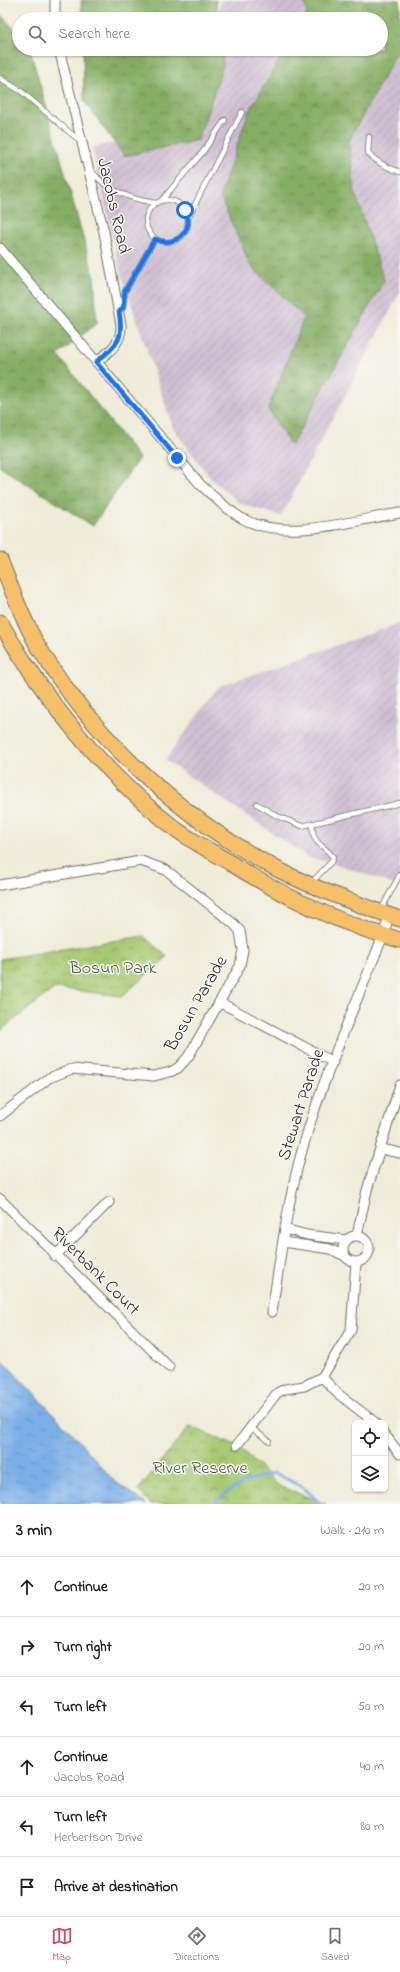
<!DOCTYPE html>
<html lang="en">
<head>
<meta charset="utf-8">
<style>
	body { margin:0; font-family:"Indie Flower",sans-serif; background:#f6f6f6; color:#202124 }
	.controls { position:absolute; right:12px; bottom:12px; display:grid; overflow:hidden; border-radius:6px; box-shadow:0 1px 3px #0004 }
	.controls button { width:36px; height:36px; display:grid; place-items:center; padding:0; border:0; border-bottom:1px solid #e0e0e0; background:#fff; color:#202124; font:20px sans-serif }
	.stop { position:absolute; width:12px; height:12px; margin:-9px; border:3px solid #1a73e8; border-radius:50%; background:#fff }
	.stop.end { background:#1a73e8; border-color:#fff; box-shadow:0 1px 4px #0008 }
	.list { margin:0; padding:0; list-style:none }
	h2 { display:flex; justify-content:space-between; align-items:center; height:52px; margin:0; padding:0 16px; font-size:17px }
	h2 small { font-size:13px; font-weight:400; color:#757577 }
	.list li { display:grid; grid-template-columns:26px 1fr auto; gap:12px; align-items:center; box-sizing:border-box; height:60px; padding:0 16px; border-top:1px solid #e0e0e0 }
	.list b { display:block; font-size:15px; white-space:nowrap }
	.list p { margin:0; font-size:13px; white-space:nowrap; color:#757577 }
	.list em { font-size:13px; font-style:normal; color:#757577 }
	.icon { flex:none; width:22px; height:22px; fill:none; stroke:currentColor; stroke-width:2; stroke-linecap:round; stroke-linejoin:round }
	.map { position:relative; flex:none; width:400px; height:1504px; overflow:hidden }
	.search { position:absolute; background:#fff; box-shadow:0 1px 3px #0004; left:12px; right:12px; top:12px; height:44px; display:flex; align-items:center; gap:10px; box-sizing:border-box; padding:0 14px; border-radius:22px; color:#757577; font-size:15px }
	.sheet { height:412px; background:#fff }
	nav { display:flex; justify-content:space-around; align-items:center; box-sizing:border-box; height:56px; border-top:1px solid #e0e0e0; background:#fff; font-size:11px; color:#757577 }
	nav a { display:grid; justify-items:center; gap:2px }
	nav .on { color:#d1495b }
	.map>svg:first-child { display:block }
	.industrial { fill:url(#industrial-furrows) }
	.forest { fill:url(#forest-crowns); stroke:#586c48 }
	.park { fill:url(#park-crowns); stroke:#697a4e }
	.water { fill:url(#water-ripples); stroke:#526c89 }
	.lines { fill:none; stroke-linecap:round; stroke-linejoin:round }
	.stream { stroke:#79aee7; stroke-width:3 }
	.service-casing { stroke:#706f68; stroke-width:6 }
	.minor-casing { stroke:#706f68; stroke-width:11 }
	.primary-casing { stroke:#706f68; stroke-width:17 }
	.service { stroke:#fff; stroke-width:4.5 }
	.minor { stroke:#fff; stroke-width:9 }
	.primary { stroke:#f6c06b; stroke-width:15 }
	.route { stroke:#1a73e8; stroke-width:5 }
	.labels { text-anchor:middle; dominant-baseline:central; stroke-width:3; stroke-linejoin:round; paint-order:stroke }
	.street-label { font-size:18px; fill:#2b2b2b; stroke:#f6f6f2 }
	.park-label { font-size:18px; fill:#505a40; stroke:#f6f6f2 }
</style>
</head>
<body>
<div class="map">
<svg width="400" height="1504" viewBox="0 0 400 1504">
	<defs>
		<pattern id="industrial-furrows" width="10" height="10" patternUnits="userSpaceOnUse"><rect width="10" height="10" fill="#cebed1"/><path d="M-1 1l2-2M0 10L10 0M9 11l2-2" fill="none" stroke="#b1a3b4"/></pattern>
		<pattern id="forest-crowns" width="20" height="18" patternUnits="userSpaceOnUse"><rect width="20" height="18" fill="#85ad64"/><path d="M2 6a3 3 0 1 1 6 0M12 15a3 3 0 1 1 6 0" fill="none" stroke="#6d8d53"/></pattern>
		<pattern id="park-crowns" width="20" height="18" patternUnits="userSpaceOnUse"><rect width="20" height="18" fill="#a7c972"/><path d="M2 6a3 3 0 1 1 6 0M12 15a3 3 0 1 1 6 0" fill="none" stroke="#88a35e"/></pattern>
		<pattern id="water-ripples" width="26" height="14" patternUnits="userSpaceOnUse"><rect width="26" height="14" fill="#79aee7"/><path d="M2 4q2-2 4 0t4 0M15 11q2-2 4 0t4 0" fill="none" stroke="#638ebb"/></pattern>
	</defs>
	<rect width="100%" height="100%" fill="#f6f6f2"/>
	<filter id="ink" filterUnits="userSpaceOnUse"><feTurbulence type="fractalNoise" baseFrequency=".025" numOctaves="2"/><feDisplacementMap in="SourceGraphic" scale="8" xChannelSelector="R" yChannelSelector="G"/><feConvolveMatrix kernelMatrix="1 2 1 2 8 2 1 2 1" color-interpolation-filters="sRGB"/></filter>
	<filter id="wash" filterUnits="userSpaceOnUse"><feTurbulence type="fractalNoise" baseFrequency=".012" numOctaves="4" result="noise"/><feDisplacementMap in="SourceGraphic" scale="16" xChannelSelector="R" yChannelSelector="G"/><feGaussianBlur stdDeviation="0.9" result="paint"/><feColorMatrix in="noise" values="0 0 0 0 0 0 0 0 0 0 0 0 0 0 0 0 0 1.4 0 .05"/><feComposite in="paint" operator="in"/></filter>
	<g filter="url(#wash)">
		<rect width="100%" height="100%" fill="#efecd8"/>
		<path class="industrial" d="M 220,0 L 400,0 L 400,292 L 281,516 L 241,504 L 211,479 L 173,428 L 120,270 L 92,147 L 194,130 L 215,49 L 381,49 L 381,19 L 218,19 Z
			M 400,623 L 400,887 L 331,862 L 309,858 L 165,760 L 218,687 Z"/>
		<path class="forest" d="M 81,0 L 216,0 L 218,19 L 82,19 Z
			M 304,0 L 400,0 L 400,47 L 349,140 L 355,193 L 384,280 L 291,446 L 268,409 L 304,317 L 250,265 L 220,196 L 248,113 L 286,49 L 381,49 L 381,19 L 304,19 L 307,15 Z
			M 0,14 L 19,34 L 19,49 L 30,49 L 94,276 L 97,323 L 58,355 L 139,458 L 93,526 L 0,467 Z
			M 83,49 L 222,49 L 223,65 L 198,140 L 124,156 L 84,101 Z"/>
		<path class="park" d="M 144,936 L 167,957 L 122,996 L 55,988 L 0,1031 L 0,959 Z
			M 190,1426 L 240,1448 L 279,1486 L 326,1504 L 151,1504 L 138,1490 Z"/>
		<path class="water" d="M 0,1358 L 80,1442 L 113,1480 L 146,1504 L 0,1504 Z"/>
		<g class="lines">
			<path class="stream" d="M 213,1504 C 232,1486 249,1479 275,1473 L 304,1488 L 321,1504"/>
		</g>
	</g>
	<g filter="url(#ink)">
		<g class="lines">
			<defs>
				<path id="service" d="M 0,78 L 22,92 L 80,141
					M 369,137 L 368,153 C 376,162 388,168 400,172
					M 92,171 C 105,190 133,200 156,203
					M146 221a21 21 0 1 1 42 0a21 21 0 1 1-42 0Z
					M 161,201 L 202,153 L 225,120
					M 188,218 L 242,112
					M 119,311 L 123,308 L 125,291 L 155,239
					M 257,804 L 277,816 L 302,826 L 400,803
					M 311,883 L 331,862 L 333,857 C 321,841 314,848 312,824
					M 381,910 L 400,874
					M 250,1427 L 269,1441"/>
				<path id="minor" d="M 55,19 L 55,0
					M 59,49 L 104,232 L 121,325 C 122,343 109,352 96,362
					M 0,248 L 200,484 C 214,497 227,510 243,519 C 287,542 353,520 400,513
					M 0,885 L 141,861 L 166,870 L 234,924 L 240,931 L 243,950 L 240,966 L 188,1057 L 178,1068 L 170,1072 L 154,1076 L 72,1069 L 49,1078 L 0,1116
					M 219,1002 L 333,1062
					M 381,1149 L 400,1153
					M 0,1199 L 169,1367
					M 285,1229 L 307,1235 L 346,1240
					M 357,1235 L 367,1190 L 400,1085
					M343 1249a13 13 0 1 1 26 0a13 13 0 1 1-26 0Z
					M 283,1242 L 330,1249 L 345,1256
					M 55,1256 L 109,1202
					M 272,1312 C 280,1259 287,1205 301,1154 C 322,1079 354,1008 383,936 L 389,916
					M 322,1377 L 337,1393 L 376,1423
					M 385,1435 L 400,1454
					M 237,1445 L 277,1393 L 285,1389 L 304,1386 L 322,1377 L 340,1348 L 351,1330 L 356,1263"/>
				<path id="primary" d="M 0,560 C 12,589 22,619 38,646 C 94,739 181,818 277,869 C 315,889 359,905 400,919
					M 0,622 C 45,700 102,772 173,827 C 191,841 213,852 232,864 C 285,897 340,924 400,940"/>
			</defs>
			<use href="#service" class="service-casing"/>
			<use href="#minor" class="minor-casing"/>
			<use href="#primary" class="primary-casing"/>
			<use href="#service" class="service"/>
			<use href="#minor" class="minor"/>
			<use href="#primary" class="primary"/>
		</g>
	</g>
	<g class="lines" filter="url(#ink)">
		<path class="route" d="M 177,458 L 96,362 C 118,344 124,340 119,311 L 123,308 L 125,291 L 155,239 C 175,249 196,230 185,210"/>
	</g>
	<g class="labels">
		<g class="street-label">
			<text transform="translate(113 206) rotate(77)">Jacobs Road</text>
			<text transform="translate(197 1004) rotate(-60)">Bosun Parade</text>
			<text transform="translate(302 1105) rotate(-72)">Stewart Parade</text>
			<text transform="translate(95 1272) rotate(45)">Riverbank Court</text>
		</g>
		<g class="park-label">
			<text x="113" y="969">Bosun Park</text>
			<text x="200" y="1469">River Reserve</text>
		</g>
	</g>
</svg>
<div class="controls">
<button><svg class="icon" aria-label="locate" viewBox="0 0 24 24"><circle cx="12" cy="12" r="6"/><path d="M12 2v4M12 18v4M2 12h4M18 12h4"/></svg></button>
<button><svg class="icon" aria-label="layers" viewBox="0 0 24 24"><path d="M12 4l9 5-9 5-9-5zM3 14l9 5 9-5"/></svg></button>
</div>
<div class="stop" style="left:185px;top:210px"></div>
<div class="stop end" style="left:177px;top:458px"></div>
<div class="search"><svg class="icon" aria-label="search" viewBox="0 0 24 24"><circle cx="10" cy="10" r="6"/><path d="M15 15l6 6"/></svg>Search here</div>
</div>
<section class="sheet">
<h2>3 min<small>Walk · 210 m</small></h2>
<ul class="list">
<li><svg class="icon" aria-label="ahead" viewBox="0 0 24 24"><path d="M12 20V5M6 11l6-6 6 6"/></svg><div><b>Continue</b></div><em>20 m</em></li>
<li><svg class="icon" aria-label="right" viewBox="0 0 24 24"><path d="M7 20v-9h11M14 6l5 5-5 5"/></svg><div><b>Turn right</b></div><em>20 m</em></li>
<li><svg class="icon" aria-label="left" viewBox="0 0 24 24"><path d="M17 20v-9H6M10 6l-5 5 5 5"/></svg><div><b>Turn left</b></div><em>50 m</em></li>
<li><svg class="icon" aria-label="ahead" viewBox="0 0 24 24"><path d="M12 20V5M6 11l6-6 6 6"/></svg><div><b>Continue</b><p>Jacobs Road</p></div><em>40 m</em></li>
<li><svg class="icon" aria-label="left" viewBox="0 0 24 24"><path d="M17 20v-9H6M10 6l-5 5 5 5"/></svg><div><b>Turn left</b><p>Herbertson Drive</p></div><em>80 m</em></li>
<li><svg class="icon" aria-label="arrive" viewBox="0 0 24 24"><path d="M6 21V4h12l-3 4 3 4H6"/></svg><div><b>Arrive at destination</b></div></li>
</ul>
</section>
<nav>
<a class="on"><svg class="icon" aria-label="map" viewBox="0 0 24 24"><path d="M3 6l6-2 6 2 6-2v14l-6 2-6-2-6 2zM9 4v14M15 6v14"/></svg>Map</a>
<a><svg class="icon" aria-label="directions" viewBox="0 0 24 24"><path d="M12 3l9 9-9 9-9-9zM9 14v-3h6M13 9l2 2-2 2"/></svg>Directions</a>
<a><svg class="icon" aria-label="saved" viewBox="0 0 24 24"><path d="M7 4h10v16l-5-4-5 4z"/></svg>Saved</a>
</nav>
</body>
</html>
